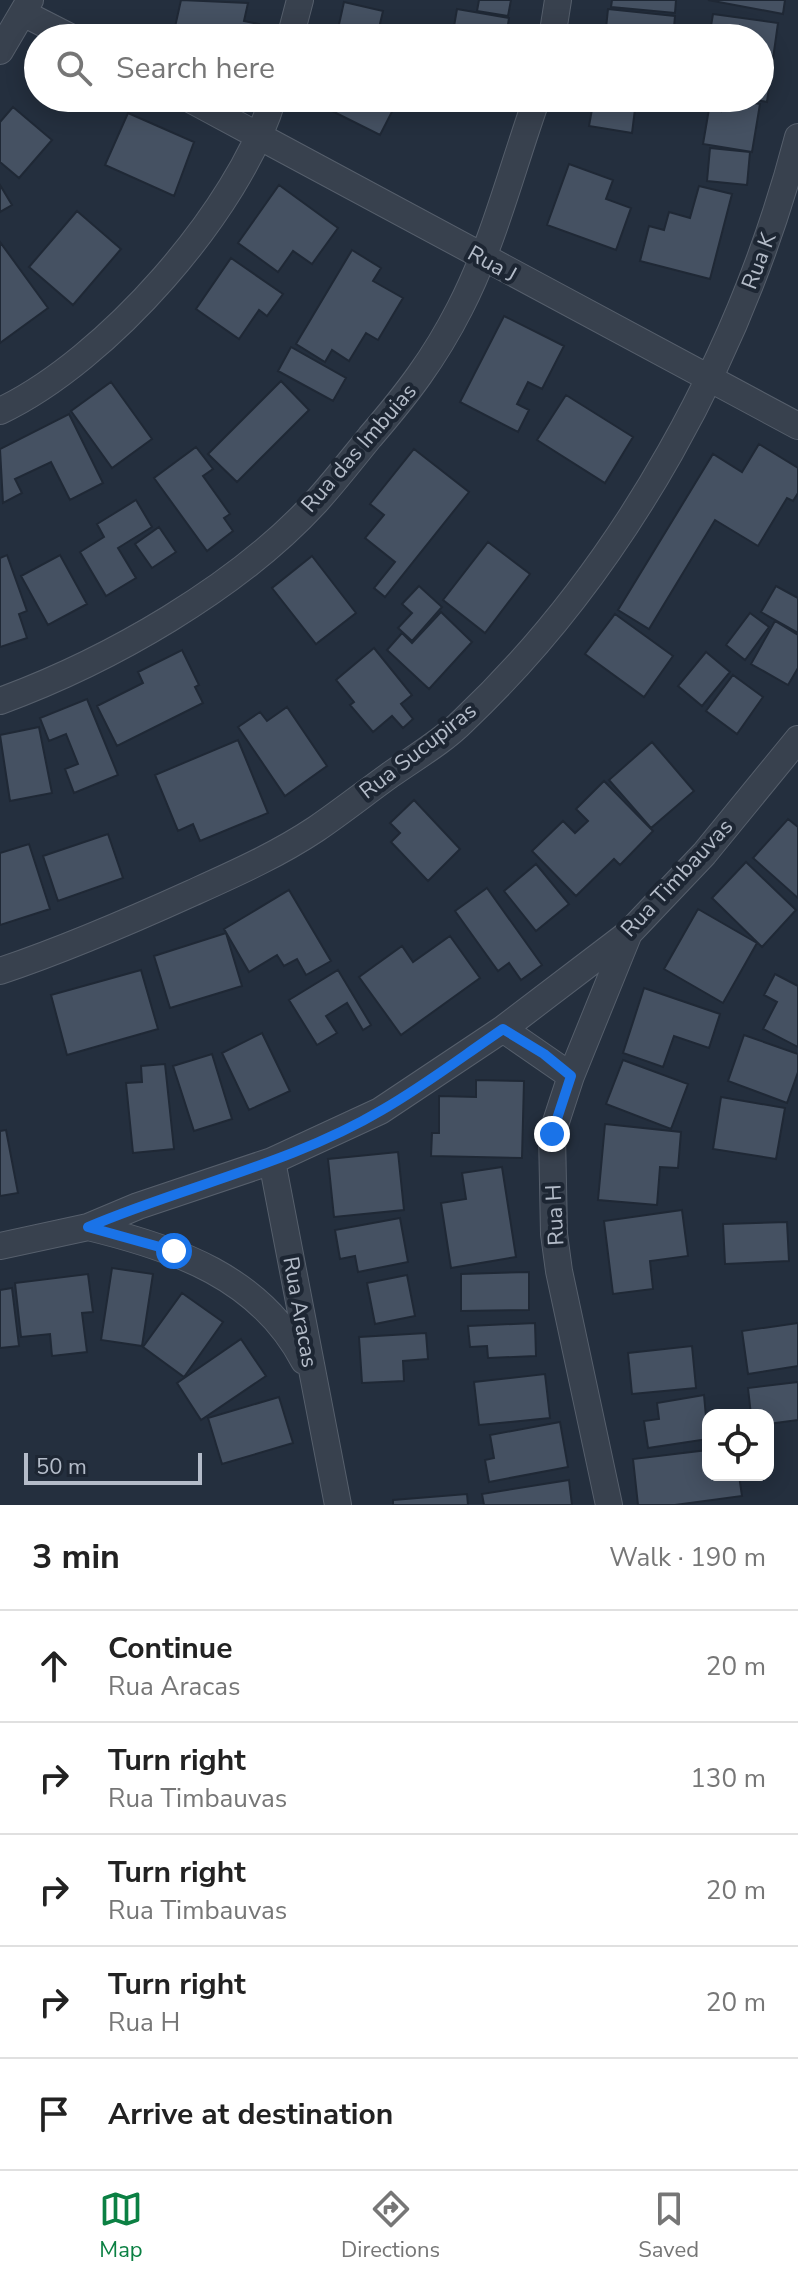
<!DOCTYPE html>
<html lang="en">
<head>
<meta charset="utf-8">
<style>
	body { margin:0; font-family:"Nunito Sans",sans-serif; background:#f2f2f2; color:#222 }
	.controls { position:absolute; right:24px; bottom:24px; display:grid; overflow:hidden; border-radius:16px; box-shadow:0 4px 20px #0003 }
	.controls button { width:72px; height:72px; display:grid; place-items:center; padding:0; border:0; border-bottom:2px solid #e0e0e0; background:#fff; color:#222; font:40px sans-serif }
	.scale { position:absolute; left:24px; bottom:20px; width:178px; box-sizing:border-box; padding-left:8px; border:4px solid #b4bcc9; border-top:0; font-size:22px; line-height:28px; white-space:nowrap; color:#b4bcc9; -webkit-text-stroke:6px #1d2633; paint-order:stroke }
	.stop { position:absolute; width:24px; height:24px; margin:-18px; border:6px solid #1a73e8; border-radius:50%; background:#fff }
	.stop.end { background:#1a73e8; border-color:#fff; box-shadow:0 2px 8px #0008 }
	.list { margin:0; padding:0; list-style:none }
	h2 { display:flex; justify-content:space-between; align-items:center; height:104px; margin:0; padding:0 32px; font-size:34px }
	h2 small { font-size:26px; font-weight:400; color:#767676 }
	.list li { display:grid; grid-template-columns:52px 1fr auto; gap:24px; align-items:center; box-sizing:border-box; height:112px; padding:0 32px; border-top:2px solid #e0e0e0 }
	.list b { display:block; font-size:30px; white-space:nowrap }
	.list p { margin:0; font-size:26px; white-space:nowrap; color:#767676 }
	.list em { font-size:26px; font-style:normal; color:#767676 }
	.icon { flex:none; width:44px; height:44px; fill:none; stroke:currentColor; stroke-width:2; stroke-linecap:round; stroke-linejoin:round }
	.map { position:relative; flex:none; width:798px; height:1505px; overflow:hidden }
	.search { position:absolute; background:#fff; box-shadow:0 4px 20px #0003; left:24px; right:24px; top:24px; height:88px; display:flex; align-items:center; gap:20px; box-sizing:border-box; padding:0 28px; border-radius:44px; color:#767676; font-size:30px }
	.sheet { height:664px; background:#fff }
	nav { display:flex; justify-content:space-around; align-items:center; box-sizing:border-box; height:112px; border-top:2px solid #e0e0e0; background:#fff; font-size:22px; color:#767676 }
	nav a { display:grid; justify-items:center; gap:4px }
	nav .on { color:#0b8043 }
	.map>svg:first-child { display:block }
	.building { fill:#455162; stroke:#1f2835; stroke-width:2 }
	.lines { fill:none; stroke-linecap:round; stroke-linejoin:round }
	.street-casing { stroke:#565f6c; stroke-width:28 }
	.street { stroke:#38414e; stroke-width:26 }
	.route { stroke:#1a73e8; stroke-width:10 }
	.labels { text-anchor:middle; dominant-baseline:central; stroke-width:8; stroke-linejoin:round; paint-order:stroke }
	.street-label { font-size:22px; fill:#b4bcc9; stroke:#1d2633 }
</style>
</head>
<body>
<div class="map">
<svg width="798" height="1505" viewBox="0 0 798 1505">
	<rect width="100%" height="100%" fill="#242f3e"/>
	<path class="building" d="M 181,0 L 248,3 L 244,21 L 259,24 L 256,38 L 173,36 Z
		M 479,0 L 511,0 L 508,16 L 477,11 Z
		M 612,0 L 676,0 L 675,13 L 611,7 Z
		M 708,0 L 785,0 L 783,14 Z
		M 344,2 L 383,11 L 379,28 L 408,38 L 336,38 Z
		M 457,9 L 509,18 L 506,38 L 452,38 Z
		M 608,9 L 675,16 L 673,38 L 605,38 Z
		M 713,14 L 778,23 L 767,102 L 752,99 L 760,98 L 760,38 L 709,38 Z
		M 316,98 L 399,98 L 380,135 L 314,102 Z
		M 594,98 L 636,101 L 632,133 L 589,126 Z
		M 723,98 L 760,104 L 752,152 L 703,144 L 709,109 L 721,111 Z
		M 13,107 L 52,140 L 19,178 L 0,162 L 0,122 Z
		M 128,113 L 194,142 L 174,196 L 105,165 Z
		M 710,148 L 750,152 L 747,185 L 707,181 Z
		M 569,164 L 613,180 L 606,199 L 631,208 L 616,250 L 547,225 Z
		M 0,185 L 12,205 L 0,212 Z
		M 279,185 L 338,228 L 312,264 L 293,251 L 278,272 L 238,243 Z
		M 699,186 L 732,194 L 710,279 L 640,261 L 649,226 L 664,230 L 669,212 L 690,218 Z
		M 77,211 L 121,249 L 73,305 L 29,267 Z
		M 0,242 L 48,308 L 0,343 Z
		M 352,250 L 381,268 L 373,281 L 403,298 L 378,340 L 366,333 L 349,361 L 332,350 L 325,362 L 296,344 Z
		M 231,258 L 283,294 L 267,316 L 259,310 L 239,339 L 196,309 Z
		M 504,316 L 564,346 L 542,389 L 528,382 L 517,404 L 529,410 L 518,432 L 460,402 Z
		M 291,347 L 346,378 L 333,401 L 278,371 Z
		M 281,381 L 309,410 L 237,482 L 208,454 Z
		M 111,382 L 152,439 L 112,468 L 71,411 Z
		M 566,395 L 633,437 L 605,483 L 537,440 Z
		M 69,414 L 103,483 L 70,500 L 51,462 L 15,479 L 22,493 L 3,503 L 0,449 Z
		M 759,444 L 798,468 L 798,493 L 793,501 L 787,498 L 758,546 L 715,520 L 649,629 L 618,610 L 713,454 L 742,472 Z
		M 196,447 L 213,469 L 203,476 L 230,514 L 224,518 L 233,531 L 207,551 L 154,478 Z
		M 414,449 L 469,492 L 385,597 L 374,588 L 395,562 L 365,538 L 384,515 L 370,504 Z
		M 136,500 L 152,527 L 118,548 L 136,578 L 106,596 L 80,552 L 104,537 L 97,524 Z
		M 159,527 L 176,552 L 152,568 L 135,544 Z
		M 488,542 L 530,574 L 485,633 L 443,600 Z
		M 7,555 L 27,611 L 19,614 L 27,638 L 0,647 L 0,558 Z
		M 60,555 L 87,604 L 48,625 L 21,576 Z
		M 312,556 L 356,613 L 316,644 L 272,588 Z
		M 419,586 L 442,607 L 412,641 L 398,628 L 412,613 L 402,604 Z
		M 776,586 L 798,598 L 798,633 L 761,612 Z
		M 441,612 L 472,642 L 429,689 L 387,650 L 402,633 L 412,643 Z
		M 750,613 L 769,627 L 745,660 L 726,645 Z
		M 615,614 L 673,656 L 644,697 L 585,654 Z
		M 775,621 L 798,635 L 798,668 L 788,685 L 751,664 Z
		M 374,648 L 412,695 L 401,704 L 413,719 L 403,728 L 392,716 L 373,732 L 350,705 L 354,702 L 336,680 Z
		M 182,650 L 199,685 L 195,687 L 203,703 L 117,746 L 97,706 L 143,683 L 138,672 Z
		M 706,652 L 730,672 L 702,706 L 678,686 Z
		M 733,675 L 763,697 L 737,734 L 706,711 Z
		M 87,699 L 118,775 L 74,793 L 65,769 L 78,764 L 66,734 L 49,741 L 40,718 Z
		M 287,707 L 327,766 L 285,796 L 238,727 L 260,712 L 267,721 Z
		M 39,727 L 52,793 L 10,801 L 0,735 Z
		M 238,740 L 268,813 L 200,841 L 193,824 L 178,831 L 155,775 Z
		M 652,742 L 694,791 L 651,828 L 609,780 Z
		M 604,781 L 653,831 L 620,865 L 614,859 L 576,896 L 532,851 L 563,821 L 575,833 L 588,821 L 576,809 Z
		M 414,800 L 460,849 L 428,881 L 391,842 L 400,833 L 390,823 Z
		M 788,819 L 798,827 L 798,898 L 753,858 Z
		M 108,834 L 123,878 L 58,901 L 43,856 Z
		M 29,844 L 50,909 L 0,925 L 0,853 Z
		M 746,862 L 796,910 L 762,947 L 712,898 Z
		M 536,864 L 569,904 L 536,931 L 504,891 Z
		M 487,888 L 542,965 L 521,980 L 509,963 L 498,971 L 455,911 Z
		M 289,890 L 331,961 L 306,975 L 297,959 L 284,966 L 277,955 L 249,972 L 224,929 Z
		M 698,909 L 757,943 L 723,1003 L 664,969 Z
		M 226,933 L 242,986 L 170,1008 L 154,956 Z
		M 450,936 L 480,978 L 401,1035 L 359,977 L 402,946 L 413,962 Z
		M 141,970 L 158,1029 L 67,1055 L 51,995 Z
		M 338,970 L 371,1025 L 363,1030 L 347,1003 L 326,1016 L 337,1033 L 317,1045 L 289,1000 Z
		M 775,974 L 798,986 L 798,1047 L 763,1029 L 777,1002 L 764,995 Z
		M 644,988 L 720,1014 L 709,1048 L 674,1036 L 663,1067 L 623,1053 Z
		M 262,1033 L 290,1091 L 249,1110 L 222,1053 Z
		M 744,1035 L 798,1054 L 798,1072 L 787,1103 L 728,1081 Z
		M 212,1054 L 232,1119 L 194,1131 L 173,1066 Z
		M 623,1060 L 688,1084 L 671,1129 L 606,1104 Z
		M 165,1064 L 174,1149 L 133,1153 L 126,1083 L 142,1082 L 141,1066 Z
		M 476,1080 L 524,1081 L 522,1158 L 431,1156 L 432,1133 L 439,1133 L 439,1096 L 476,1097 Z
		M 721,1097 L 785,1108 L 776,1159 L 713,1149 Z
		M 605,1124 L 681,1132 L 678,1168 L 660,1167 L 657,1205 L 598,1200 Z
		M 6,1130 L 18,1193 L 0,1196 L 0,1131 Z
		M 398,1152 L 404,1210 L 334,1217 L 328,1159 Z
		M 502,1167 L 516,1257 L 451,1268 L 441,1203 L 466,1199 L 462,1173 Z
		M 682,1210 L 688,1256 L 650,1261 L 653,1289 L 613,1294 L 604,1221 Z
		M 400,1218 L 408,1262 L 358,1272 L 355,1256 L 340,1259 L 335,1230 Z
		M 787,1222 L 789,1261 L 725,1264 L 723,1224 Z
		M 112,1268 L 153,1274 L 142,1346 L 101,1340 Z
		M 529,1272 L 529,1310 L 461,1311 L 461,1274 Z
		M 88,1274 L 93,1312 L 82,1313 L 87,1352 L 52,1356 L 50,1334 L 21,1337 L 15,1283 Z
		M 407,1275 L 415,1316 L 375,1324 L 367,1283 Z
		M 12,1288 L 19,1346 L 0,1348 L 0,1290 Z
		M 182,1293 L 223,1322 L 184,1377 L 143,1347 Z
		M 535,1323 L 536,1356 L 488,1358 L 487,1346 L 470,1347 L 468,1326 Z
		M 798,1323 L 798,1366 L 748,1374 L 742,1331 Z
		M 426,1333 L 428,1359 L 403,1361 L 404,1381 L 362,1383 L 359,1337 Z
		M 241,1339 L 266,1376 L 201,1420 L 177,1383 Z
		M 692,1346 L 696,1388 L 632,1394 L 628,1353 Z
		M 545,1374 L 550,1418 L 479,1425 L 474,1382 Z
		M 798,1382 L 798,1420 L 768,1424 L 768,1415 L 751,1415 L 748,1388 Z
		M 704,1395 L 708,1439 L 648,1448 L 644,1421 L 659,1419 L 657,1403 Z
		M 279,1397 L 293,1443 L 222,1464 L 208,1418 Z
		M 560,1422 L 568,1467 L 489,1482 L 485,1460 L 494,1458 L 490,1435 Z
		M 708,1450 L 708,1475 L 739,1475 L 742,1496 L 675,1505 L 638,1505 L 633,1459 Z
		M 569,1480 L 572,1505 L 484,1505 L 482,1494 Z
		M 467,1494 L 468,1505 L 393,1505 L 393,1500 Z"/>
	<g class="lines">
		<defs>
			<path id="street" d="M 23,13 L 72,38
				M 290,38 L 300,0
				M 552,38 L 558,0
				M 0,51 L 30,0
				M 188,98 L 798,426
				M 0,411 C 106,361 240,210 273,98
				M 0,701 C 109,661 237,588 316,502 C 335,481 352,459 370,437 C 407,394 434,359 460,308 C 494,242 512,168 537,98
				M 0,971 C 66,949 128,922 192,893 C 234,874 277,855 316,829 C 341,812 365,793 390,775 C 414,758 442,742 463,721 C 625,568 742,352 798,137
				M 503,1029 L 571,1076
				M 272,1161 L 338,1505
				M 88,1227 C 175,1248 260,1277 304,1361
				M 0,1246 L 88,1227 L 138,1206 L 272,1161 L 380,1111 L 503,1029 L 629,933 L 704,854 L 798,739
				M 609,1505 L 559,1271 L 554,1234 L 552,1134 L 571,1076 L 629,933"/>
		</defs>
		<use href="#street" class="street-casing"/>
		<use href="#street" class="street"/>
	</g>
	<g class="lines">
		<path class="route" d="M 174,1251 L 88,1227 C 184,1186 291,1164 382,1110 C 424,1086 463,1056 503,1029 L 544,1054 L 571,1076 L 552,1134"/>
	</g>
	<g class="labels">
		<g class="street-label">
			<text transform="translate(759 261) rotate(-69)">Rua K</text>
			<text transform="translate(492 264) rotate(29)">Rua J</text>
			<text transform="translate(359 448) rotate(-49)">Rua das Imbuias</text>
			<text transform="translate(418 751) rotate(-38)">Rua Sucupiras</text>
			<text transform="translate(677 878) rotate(-47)">Rua Timbauvas</text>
			<text transform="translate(555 1215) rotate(-93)">Rua H</text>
			<text transform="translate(300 1312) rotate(80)">Rua Aracas</text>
		</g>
	</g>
</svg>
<div class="controls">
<button><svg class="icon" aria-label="locate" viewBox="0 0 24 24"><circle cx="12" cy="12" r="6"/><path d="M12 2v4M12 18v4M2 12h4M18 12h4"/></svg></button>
</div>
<div class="scale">50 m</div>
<div class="stop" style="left:174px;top:1251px"></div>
<div class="stop end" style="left:552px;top:1134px"></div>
<div class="search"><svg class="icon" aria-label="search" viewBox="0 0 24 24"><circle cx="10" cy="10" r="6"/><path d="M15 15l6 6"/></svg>Search here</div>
</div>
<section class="sheet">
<h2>3 min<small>Walk · 190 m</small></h2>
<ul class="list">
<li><svg class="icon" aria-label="ahead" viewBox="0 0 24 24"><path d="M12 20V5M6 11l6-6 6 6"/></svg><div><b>Continue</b><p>Rua Aracas</p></div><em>20 m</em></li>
<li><svg class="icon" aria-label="right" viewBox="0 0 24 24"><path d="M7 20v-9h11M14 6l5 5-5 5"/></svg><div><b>Turn right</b><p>Rua Timbauvas</p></div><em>130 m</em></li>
<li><svg class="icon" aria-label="right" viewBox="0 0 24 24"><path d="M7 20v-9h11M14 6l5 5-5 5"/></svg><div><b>Turn right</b><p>Rua Timbauvas</p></div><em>20 m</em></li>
<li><svg class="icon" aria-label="right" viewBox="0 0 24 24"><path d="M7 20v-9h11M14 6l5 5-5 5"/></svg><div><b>Turn right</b><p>Rua H</p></div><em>20 m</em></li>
<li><svg class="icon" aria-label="arrive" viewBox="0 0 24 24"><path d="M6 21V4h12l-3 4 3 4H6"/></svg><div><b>Arrive at destination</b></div></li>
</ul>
</section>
<nav>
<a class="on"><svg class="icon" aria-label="map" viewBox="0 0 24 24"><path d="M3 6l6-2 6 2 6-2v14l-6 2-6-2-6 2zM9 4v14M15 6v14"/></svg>Map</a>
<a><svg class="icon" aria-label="directions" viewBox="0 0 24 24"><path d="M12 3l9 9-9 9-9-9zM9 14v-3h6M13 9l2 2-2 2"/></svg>Directions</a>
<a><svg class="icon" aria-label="saved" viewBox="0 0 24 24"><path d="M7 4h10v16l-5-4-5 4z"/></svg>Saved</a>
</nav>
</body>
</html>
